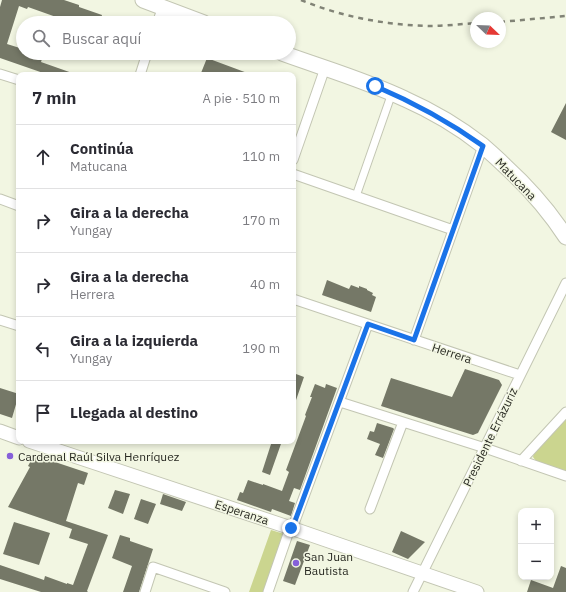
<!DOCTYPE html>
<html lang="es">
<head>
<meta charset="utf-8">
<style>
	body { margin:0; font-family:"IBM Plex Sans",sans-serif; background:#f7f7f7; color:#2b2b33 }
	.controls { position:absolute; right:12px; bottom:12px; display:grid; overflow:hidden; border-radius:8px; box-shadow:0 2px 6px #0003 }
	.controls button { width:36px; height:36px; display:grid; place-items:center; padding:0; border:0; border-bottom:1px solid #e1e1e2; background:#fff; color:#2b2b33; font:20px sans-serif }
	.compass { position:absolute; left:470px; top:12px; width:36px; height:36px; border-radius:50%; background:#fff; box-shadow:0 2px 6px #0003; rotate:113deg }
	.stop { position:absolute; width:12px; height:12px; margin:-9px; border:3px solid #1a73e8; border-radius:50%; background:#fff }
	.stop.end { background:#1a73e8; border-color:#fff; box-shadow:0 1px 4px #0008 }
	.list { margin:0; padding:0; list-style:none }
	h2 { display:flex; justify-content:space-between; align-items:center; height:52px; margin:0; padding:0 16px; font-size:17px }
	h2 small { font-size:13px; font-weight:400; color:#7c7c81 }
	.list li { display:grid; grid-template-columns:26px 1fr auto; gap:12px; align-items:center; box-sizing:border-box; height:64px; padding:0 16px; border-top:1px solid #e1e1e2 }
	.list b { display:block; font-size:15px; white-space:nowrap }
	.list p { margin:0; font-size:13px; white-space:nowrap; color:#7c7c81 }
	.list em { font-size:13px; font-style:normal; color:#7c7c81 }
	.icon { flex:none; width:22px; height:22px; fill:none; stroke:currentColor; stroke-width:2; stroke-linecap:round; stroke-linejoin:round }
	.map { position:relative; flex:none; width:566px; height:592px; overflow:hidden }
	.search { position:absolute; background:#fff; box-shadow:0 2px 6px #0003; left:16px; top:16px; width:280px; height:44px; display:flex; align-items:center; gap:10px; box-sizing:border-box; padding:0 14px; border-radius:22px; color:#7c7c81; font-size:15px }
	.panel { position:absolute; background:#fff; box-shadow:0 2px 6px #0003; left:16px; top:72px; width:280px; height:372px; border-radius:8px }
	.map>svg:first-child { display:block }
	.green { fill:#cbd58f }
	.building { fill:#757867 }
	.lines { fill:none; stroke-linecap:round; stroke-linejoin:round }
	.pedestrian-casing { stroke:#c3c6b3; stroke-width:9 }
	.minor-casing { stroke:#c3c6b3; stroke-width:11 }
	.secondary-casing { stroke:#c3c6b3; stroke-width:15 }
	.primary-casing { stroke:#c3c6b3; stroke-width:17 }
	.pedestrian { stroke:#fff; stroke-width:7 }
	.minor { stroke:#fff; stroke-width:9 }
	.secondary { stroke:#fff; stroke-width:13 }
	.primary { stroke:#fff; stroke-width:15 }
	.rail { stroke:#818376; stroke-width:2.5; stroke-dasharray:5 5; stroke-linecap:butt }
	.route { stroke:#1a73e8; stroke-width:5 }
	.poi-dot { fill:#865fd9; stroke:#f2f6e2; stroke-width:1.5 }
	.labels { text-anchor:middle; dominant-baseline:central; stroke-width:3; stroke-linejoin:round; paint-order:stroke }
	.street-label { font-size:12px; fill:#292a23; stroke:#f2f6e2 }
	.poi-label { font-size:12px; fill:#292a23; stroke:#f2f6e2; text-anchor:start }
</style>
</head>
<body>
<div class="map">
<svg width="566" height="592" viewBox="0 0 566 592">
	<rect width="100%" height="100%" fill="#f2f6e2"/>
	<path class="green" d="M 566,418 L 566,472 L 536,461 L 533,457 L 534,453 Z
		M 271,530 L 284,534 L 263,592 L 249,592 Z"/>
	<path class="building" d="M 2,0 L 64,0 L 79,5 L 79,7 L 102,15 L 100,23 L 85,19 L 84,23 L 74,20 L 73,23 L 28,7 L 27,9 L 19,6 L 7,44 L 23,49 L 23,53 L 34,53 L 43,56 L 41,62 L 75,74 L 74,75 L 49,75 L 0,58 L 0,7 Z
		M 207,58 L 250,74 L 250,75 L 207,75 L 201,73 Z
		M 566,103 L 566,140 L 551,132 Z
		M 327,280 L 349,289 L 351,285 L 359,288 L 359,286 L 367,289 L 367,290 L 373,293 L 372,295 L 376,297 L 371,312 L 322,295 Z
		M 465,369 L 499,380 L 502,385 L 478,433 L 473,435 L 381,406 L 391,378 L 452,397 Z
		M 296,374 L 304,377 L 294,406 L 293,406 L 293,382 Z
		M 315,384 L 325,388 L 326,384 L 337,388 L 300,490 L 294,488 L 289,501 L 295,503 L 291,516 L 272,509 L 271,512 L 237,500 L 240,492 L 243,493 L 248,480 L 263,485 L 263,484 L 282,491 L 289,472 L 286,470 L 306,416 L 305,415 L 312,397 L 310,397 Z
		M 0,388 L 19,394 L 12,418 L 0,414 Z
		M 377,423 L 393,428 L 394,429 L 383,458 L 375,455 L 380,444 L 367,439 L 370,431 L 374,432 Z
		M 272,441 L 282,441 L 270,475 L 262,472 Z
		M 34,455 L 88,473 L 84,485 L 78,483 L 66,521 L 108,535 L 87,591 L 88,592 L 41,592 L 0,579 L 0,565 L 44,580 L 45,576 L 67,584 L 67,583 L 73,585 L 88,544 L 69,538 L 72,529 L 8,507 L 30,467 L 28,466 Z
		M 115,490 L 130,494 L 123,514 L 108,508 Z
		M 163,494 L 186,502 L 182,511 L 160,504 Z
		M 141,499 L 156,504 L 148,524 L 134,519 Z
		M 14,522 L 50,533 L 39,565 L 3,554 Z
		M 401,531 L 425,542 L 408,559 L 392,552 Z
		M 120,535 L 130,538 L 130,541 L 153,549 L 139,592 L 123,592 L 132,566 L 112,558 Z
		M 297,541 L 310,545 L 295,585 L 283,581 Z
		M 561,566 L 566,568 L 566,592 L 527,592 L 531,580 L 553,588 Z"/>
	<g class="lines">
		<defs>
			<path id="pedestrian" d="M 356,196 L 392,93"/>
			<path id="minor" d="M 157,23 L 163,7
				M 0,74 L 19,80
				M 140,75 L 147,53
				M 293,160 L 325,68
				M 293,174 L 453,230
				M 0,199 L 19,206
				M 293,299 L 520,375
				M 0,320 L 19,326
				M 414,340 L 483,146
				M 340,402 L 485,448 L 566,476
				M 521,461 L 566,412
				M 370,509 L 403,422
				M 145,592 L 153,567 L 225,592
				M 268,592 L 288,534 L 295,521 L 368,324
				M 413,592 L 566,283"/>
			<path id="secondary" d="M 0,431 L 19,438
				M 29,441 L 291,528 L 477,592"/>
			<path id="primary" d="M 143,0 L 204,23
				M 282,53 C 323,68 365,80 405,99 C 432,111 459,127 482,145 C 490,152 498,159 505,166 C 528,187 549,211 566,237"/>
		</defs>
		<use href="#pedestrian" class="pedestrian-casing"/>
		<use href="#minor" class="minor-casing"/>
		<use href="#secondary" class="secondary-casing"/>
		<use href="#primary" class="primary-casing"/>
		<use href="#pedestrian" class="pedestrian"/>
		<use href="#minor" class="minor"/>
		<use href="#secondary" class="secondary"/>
		<use href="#primary" class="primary"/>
		<path class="rail" d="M 301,0 C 342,17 386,25 430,26 C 445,26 461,24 476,23
			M 500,22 L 566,16"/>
	</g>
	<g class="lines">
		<path class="route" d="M 291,528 L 295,521 L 368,324 L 414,340 L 483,146 C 448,121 415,103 375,86"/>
	</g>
	<g class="poi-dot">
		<circle cx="10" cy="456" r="4"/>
		<circle cx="296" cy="563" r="4"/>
	</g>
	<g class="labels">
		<g class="street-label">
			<text transform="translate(516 179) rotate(46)">Matucana</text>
			<text transform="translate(452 353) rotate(18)">Herrera</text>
			<text transform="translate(490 437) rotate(-64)">Presidente Errázuriz</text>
			<text transform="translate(242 512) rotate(18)">Esperanza</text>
		</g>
		<g class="poi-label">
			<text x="18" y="456">Cardenal Raúl Silva Henríquez</text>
			<text x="304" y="556">San Juan<tspan x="304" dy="14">Bautista</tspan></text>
		</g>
	</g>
</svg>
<div class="controls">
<button>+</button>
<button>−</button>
</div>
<svg class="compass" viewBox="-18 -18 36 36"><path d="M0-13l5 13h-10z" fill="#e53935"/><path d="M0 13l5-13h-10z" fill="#7c7c81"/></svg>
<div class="stop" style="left:375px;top:86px"></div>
<div class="stop end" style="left:291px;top:528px"></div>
<div class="search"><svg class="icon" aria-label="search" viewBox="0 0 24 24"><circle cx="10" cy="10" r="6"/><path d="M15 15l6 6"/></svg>Buscar aquí</div>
<section class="panel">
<h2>7 min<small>A pie · 510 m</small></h2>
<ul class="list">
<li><svg class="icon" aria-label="ahead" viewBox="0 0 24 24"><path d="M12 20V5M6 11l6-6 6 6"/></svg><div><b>Continúa</b><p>Matucana</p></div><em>110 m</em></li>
<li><svg class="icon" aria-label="right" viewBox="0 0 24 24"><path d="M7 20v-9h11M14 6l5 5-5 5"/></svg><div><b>Gira a la derecha</b><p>Yungay</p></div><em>170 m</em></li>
<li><svg class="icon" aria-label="right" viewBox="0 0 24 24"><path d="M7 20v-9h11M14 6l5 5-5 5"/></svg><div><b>Gira a la derecha</b><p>Herrera</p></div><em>40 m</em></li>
<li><svg class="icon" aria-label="left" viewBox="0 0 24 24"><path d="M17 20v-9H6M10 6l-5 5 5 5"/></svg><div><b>Gira a la izquierda</b><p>Yungay</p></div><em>190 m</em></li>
<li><svg class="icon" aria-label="arrive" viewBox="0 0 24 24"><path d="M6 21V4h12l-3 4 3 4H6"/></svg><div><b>Llegada al destino</b></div></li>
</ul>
</section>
</div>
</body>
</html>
